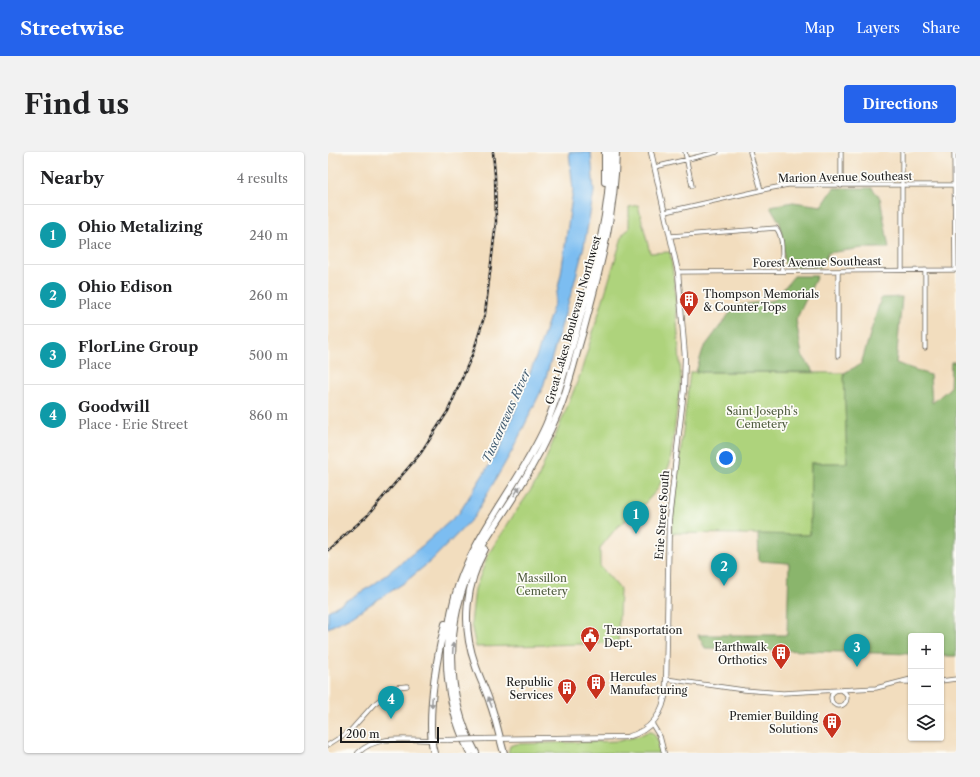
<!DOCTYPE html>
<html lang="en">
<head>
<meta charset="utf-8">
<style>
	body { margin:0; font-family:"Libre Caslon Text",serif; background:#f2f2f2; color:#202124 }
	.controls { position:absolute; right:12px; bottom:12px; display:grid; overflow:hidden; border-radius:4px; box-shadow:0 1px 3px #0004 }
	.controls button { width:36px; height:36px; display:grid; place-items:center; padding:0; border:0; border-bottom:1px solid #e0e0e0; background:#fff; color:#202124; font:20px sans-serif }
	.scale { position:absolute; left:12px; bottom:10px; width:99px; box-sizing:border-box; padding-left:4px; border:2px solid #1c1c1c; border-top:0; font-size:11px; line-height:14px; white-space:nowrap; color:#1c1c1c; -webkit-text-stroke:3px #fdfcf7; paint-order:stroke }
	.you { position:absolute; left:398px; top:306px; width:14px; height:14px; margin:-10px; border:3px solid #fff; border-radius:50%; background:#1a73e8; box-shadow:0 0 0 6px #1a73e833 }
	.badge { display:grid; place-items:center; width:26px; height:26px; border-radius:50%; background:#2563eb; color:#fff; font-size:13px; font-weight:700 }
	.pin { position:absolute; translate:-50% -33px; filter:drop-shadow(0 1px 2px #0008) }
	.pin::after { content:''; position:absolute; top:21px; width:14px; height:12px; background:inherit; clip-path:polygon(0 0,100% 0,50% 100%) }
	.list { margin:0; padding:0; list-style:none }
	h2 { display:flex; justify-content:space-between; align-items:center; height:52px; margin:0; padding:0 16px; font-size:17px }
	h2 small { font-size:13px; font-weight:400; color:#757577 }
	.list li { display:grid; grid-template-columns:26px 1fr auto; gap:12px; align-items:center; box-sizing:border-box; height:60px; padding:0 16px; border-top:1px solid #e0e0e0 }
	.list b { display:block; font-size:15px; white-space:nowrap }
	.list p { margin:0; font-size:13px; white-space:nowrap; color:#757577 }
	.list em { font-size:13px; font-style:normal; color:#757577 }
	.icon { flex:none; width:22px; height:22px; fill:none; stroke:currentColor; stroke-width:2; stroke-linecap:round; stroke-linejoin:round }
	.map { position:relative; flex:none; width:628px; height:601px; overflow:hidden; border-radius:4px }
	header { display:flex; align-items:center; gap:24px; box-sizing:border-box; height:56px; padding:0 20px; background:#2563eb; color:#fff }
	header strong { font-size:19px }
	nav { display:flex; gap:22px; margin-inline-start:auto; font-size:14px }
	.intro { display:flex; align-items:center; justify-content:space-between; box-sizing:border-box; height:96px; padding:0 24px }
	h1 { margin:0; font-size:28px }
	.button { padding:10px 18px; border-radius:4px; background:#2563eb; color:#fff; font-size:14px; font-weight:700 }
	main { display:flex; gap:24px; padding:0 24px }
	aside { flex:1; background:#fff; border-radius:4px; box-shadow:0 1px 3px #0004 }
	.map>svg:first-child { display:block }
	.green { fill:#aed37c; stroke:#65784c }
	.forest { fill:#8ab56c; stroke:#536844 }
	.water { fill:#7cbdf1; stroke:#4c6c86 }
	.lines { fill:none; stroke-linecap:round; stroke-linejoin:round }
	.minor-casing { stroke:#676055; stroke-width:5 }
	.tertiary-casing { stroke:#676055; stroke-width:5.5 }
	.secondary-casing { stroke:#676055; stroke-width:6 }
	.motorway-casing { stroke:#676055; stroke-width:8 }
	.minor { stroke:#fff; stroke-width:3.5 }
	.tertiary { stroke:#fff; stroke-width:4 }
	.secondary { stroke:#fff; stroke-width:4.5 }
	.motorway { stroke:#fff; stroke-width:6 }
	.rail-casing { stroke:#1c1c1c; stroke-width:2.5 }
	.rail { stroke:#fdfcf7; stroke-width:1; stroke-dasharray:3; stroke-linecap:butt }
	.secondary-bridge-casing { stroke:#676055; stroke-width:6; stroke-linecap:butt }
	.secondary-bridge { stroke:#fff; stroke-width:4.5 }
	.oneway { fill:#999 }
	.labels { text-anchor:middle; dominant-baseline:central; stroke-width:3.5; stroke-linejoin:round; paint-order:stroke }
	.street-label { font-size:11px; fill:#1c1c1c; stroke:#fdfcf7 }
	.poi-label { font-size:11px; fill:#1c1c1c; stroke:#fdfcf7; text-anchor:start }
	.park-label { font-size:11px; fill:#4f5c3e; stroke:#fdfcf7 }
	.water-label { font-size:12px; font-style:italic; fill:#425c71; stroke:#fdfcf7 }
</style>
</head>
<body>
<header>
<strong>Streetwise</strong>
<nav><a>Map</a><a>Layers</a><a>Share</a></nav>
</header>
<div class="intro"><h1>Find us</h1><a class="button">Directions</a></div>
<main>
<aside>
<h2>Nearby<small>4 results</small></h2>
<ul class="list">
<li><span class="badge" style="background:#0f9aa8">1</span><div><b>Ohio Metalizing</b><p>Place</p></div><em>240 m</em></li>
<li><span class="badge" style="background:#0f9aa8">2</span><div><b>Ohio Edison</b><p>Place</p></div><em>260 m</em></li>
<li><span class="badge" style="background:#0f9aa8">3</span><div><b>FlorLine Group</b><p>Place</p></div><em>500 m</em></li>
<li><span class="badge" style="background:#0f9aa8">4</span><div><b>Goodwill</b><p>Place · Erie Street</p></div><em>860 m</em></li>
</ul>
</aside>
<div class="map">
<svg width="628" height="601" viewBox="0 0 628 601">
	<rect width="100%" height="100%" fill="#fdfcf7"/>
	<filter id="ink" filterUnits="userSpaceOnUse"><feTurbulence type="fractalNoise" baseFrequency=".025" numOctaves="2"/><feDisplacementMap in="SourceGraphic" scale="8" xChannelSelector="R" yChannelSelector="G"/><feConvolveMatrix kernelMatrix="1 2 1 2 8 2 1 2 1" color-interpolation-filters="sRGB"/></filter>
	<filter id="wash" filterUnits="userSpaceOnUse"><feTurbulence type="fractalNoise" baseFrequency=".012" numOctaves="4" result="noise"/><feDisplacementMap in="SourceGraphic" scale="16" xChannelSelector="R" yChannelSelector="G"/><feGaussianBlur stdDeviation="0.9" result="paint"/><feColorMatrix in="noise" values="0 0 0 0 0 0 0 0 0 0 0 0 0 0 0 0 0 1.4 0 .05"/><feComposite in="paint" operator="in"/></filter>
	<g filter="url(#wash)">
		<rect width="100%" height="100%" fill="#f2ddbe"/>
		<path class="green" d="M 310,53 L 322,101 L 342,100 L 346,128 L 353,226 L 342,312 L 329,338 L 310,359 L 289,375 L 272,396 L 272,414 L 292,437 L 290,491 L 148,495 L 143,472 L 147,437 L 161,401 L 185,364 L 209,329 L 252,223 L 295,82 L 301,77 L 301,55 Z
			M 362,220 L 516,221 L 519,311 L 483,311 L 482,383 L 343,381 Z
			M 319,580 L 324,580 L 330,588 L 333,601 L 180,601 L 182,594 L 187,592 L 291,589 L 311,584 Z"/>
		<path class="forest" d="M 506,36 L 544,36 L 552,46 L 561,96 L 535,96 L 500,101 L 493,115 L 457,115 L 452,71 L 442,54 L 465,50 L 494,54 Z
			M 466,124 L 489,124 L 468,168 L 474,203 L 486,220 L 368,220 L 375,197 L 407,154 L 446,148 Z
			M 574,145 L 568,211 L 602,223 L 604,251 L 622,236 L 623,210 L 628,210 L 628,504 L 613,504 L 613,484 L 583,484 L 583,502 L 377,496 L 370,483 L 459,483 L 461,411 L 431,409 L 430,382 L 482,383 L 483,311 L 519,311 L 516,221 L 533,212 L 553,146 Z"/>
		<path class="water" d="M 241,0 L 263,0 L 266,40 L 256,94 L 246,132 L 215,235 L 184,299 L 146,365 L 104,408 L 76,431 L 24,464 L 0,476 L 0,459 L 45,433 L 94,394 L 131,361 L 173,294 L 210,200 L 227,149 L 233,122 L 245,38 Z"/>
	</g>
	<g filter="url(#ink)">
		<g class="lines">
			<defs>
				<path id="minor" d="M 357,0 L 364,34
					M 422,0 L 433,38
					M 513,0 L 513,34
					M 574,0 L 574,118
					M 626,0 L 627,118
					M 327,15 L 389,0
					M 337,60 L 439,37 L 460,33 L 628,33
					M 343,84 L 448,76 C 457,86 453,107 454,119
					M 350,120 L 628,118
					M 597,196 L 597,118
					M 510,204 L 510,119
					M 338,527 L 416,538 L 455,541 L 548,536 L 583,527
					M 613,529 L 628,527
					M 574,530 L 583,530
					M503 546a8 8 0 1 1 16 0a8 8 0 1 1-16 0Z
					M 0,593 L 22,579 L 46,552 L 69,535 L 79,534"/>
				<path id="tertiary" d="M 324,572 L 332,585 L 336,601
					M 30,601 C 49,582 80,588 104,588"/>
				<path id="secondary" d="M 157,587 L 299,585 C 323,579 336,561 338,537 L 341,367 L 356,237 L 357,205 L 350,120 L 323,0
					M 104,588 L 120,588"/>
				<path id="motorway" d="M 277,30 L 277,0
					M 157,397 C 138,432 133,473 147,512 C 151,525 158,538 162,551 C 168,567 171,584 176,601
					M 106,601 C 103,592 103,583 103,573 C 103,539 109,505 117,472
					M 142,601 C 109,537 112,461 146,398 C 168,355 198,318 218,273 C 232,240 241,205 251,170 C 267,114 283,58 282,0
					M 148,601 C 116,543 117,468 146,409 C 158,385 174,364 188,341 C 205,314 220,285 232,256 C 242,230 248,202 256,176 C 272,116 287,62 288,0"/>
			</defs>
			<use href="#minor" class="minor-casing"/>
			<use href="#tertiary" class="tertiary-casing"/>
			<use href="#secondary" class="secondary-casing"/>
			<use href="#motorway" class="motorway-casing"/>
			<use href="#minor" class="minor"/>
			<use href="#tertiary" class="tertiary"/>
			<use href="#secondary" class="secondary"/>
			<use href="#motorway" class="motorway"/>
			<defs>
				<path id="rail" d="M 0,398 L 39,364 L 92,302 L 120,259 L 145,201 L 157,162 L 168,70 L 167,23 L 165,0"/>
			</defs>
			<use href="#rail" class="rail-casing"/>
			<use href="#rail" class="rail"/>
			<defs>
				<path id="secondary-bridge" d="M 120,588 L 157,587"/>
			</defs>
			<use href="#secondary-bridge" class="secondary-bridge-casing"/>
			<use href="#secondary-bridge" class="secondary-bridge"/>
		</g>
		<defs><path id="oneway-solid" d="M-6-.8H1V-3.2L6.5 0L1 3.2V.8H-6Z"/></defs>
		<g class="oneway">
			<use href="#oneway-solid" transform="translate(189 339) rotate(-58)"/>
			<use href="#oneway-solid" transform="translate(125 496) rotate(-87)"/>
			<use href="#oneway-solid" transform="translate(104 550) rotate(93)"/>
			<use href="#oneway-solid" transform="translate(162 550) rotate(-110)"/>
		</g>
	</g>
	<defs>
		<symbol id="building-pin" viewBox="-11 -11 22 30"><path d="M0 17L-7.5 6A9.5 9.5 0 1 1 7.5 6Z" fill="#c8321e" stroke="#fdfcf7"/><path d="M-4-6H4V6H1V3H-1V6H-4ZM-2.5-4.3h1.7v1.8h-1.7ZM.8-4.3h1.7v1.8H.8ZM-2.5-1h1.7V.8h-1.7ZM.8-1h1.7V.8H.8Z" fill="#fff"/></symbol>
		<symbol id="civic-pin" viewBox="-11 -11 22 30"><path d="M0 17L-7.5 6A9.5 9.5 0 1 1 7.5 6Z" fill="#c8321e" stroke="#fdfcf7"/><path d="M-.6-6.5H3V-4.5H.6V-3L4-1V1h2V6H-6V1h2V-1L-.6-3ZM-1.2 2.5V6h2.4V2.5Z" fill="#fff"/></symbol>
	</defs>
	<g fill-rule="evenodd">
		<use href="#building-pin" x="350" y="137" width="22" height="30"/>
		<use href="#civic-pin" x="251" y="473" width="22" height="30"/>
		<use href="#building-pin" x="442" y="490" width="22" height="30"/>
		<use href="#building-pin" x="257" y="520" width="22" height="30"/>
		<use href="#building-pin" x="228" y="525" width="22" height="30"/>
		<use href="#building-pin" x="493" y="559" width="22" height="30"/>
	</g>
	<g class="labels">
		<g class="street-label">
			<text transform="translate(517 25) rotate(-1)">Marion Avenue Southeast</text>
			<text transform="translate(489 110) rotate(-1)">Forest Avenue Southeast</text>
			<text transform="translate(245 168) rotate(-74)">Great Lakes Boulevard Northwest</text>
			<text transform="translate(334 363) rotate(-86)">Erie Street South</text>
		</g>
		<g class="poi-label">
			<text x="375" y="142">Thompson Memorials<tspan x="375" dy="13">&amp; Counter Tops</tspan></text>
			<text x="276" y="478">Transportation<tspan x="276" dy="13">Dept.</tspan></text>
			<text x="439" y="495" text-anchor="end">Earthwalk<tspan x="439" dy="13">Orthotics</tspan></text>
			<text x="282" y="525">Hercules<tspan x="282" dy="13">Manufacturing</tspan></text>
			<text x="225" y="530" text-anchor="end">Republic<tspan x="225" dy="13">Services</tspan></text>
			<text x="490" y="564" text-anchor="end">Premier Building<tspan x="490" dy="13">Solutions</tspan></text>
		</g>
		<g class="park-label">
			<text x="434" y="259">Saint Joseph's<tspan x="434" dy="13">Cemetery</tspan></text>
			<text x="214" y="426">Massillon<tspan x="214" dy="13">Cemetery</tspan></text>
		</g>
		<g class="water-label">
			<text transform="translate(178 264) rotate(-66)">Tuscarawas River</text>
		</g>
	</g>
</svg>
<div class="controls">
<button>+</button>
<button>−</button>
<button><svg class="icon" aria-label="layers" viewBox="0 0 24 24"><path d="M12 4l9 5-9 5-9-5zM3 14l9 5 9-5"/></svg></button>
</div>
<div class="scale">200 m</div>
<div class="you"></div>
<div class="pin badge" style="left:308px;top:382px;background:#0f9aa8">1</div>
<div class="pin badge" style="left:396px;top:434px;background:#0f9aa8">2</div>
<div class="pin badge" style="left:529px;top:515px;background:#0f9aa8">3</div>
<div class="pin badge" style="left:63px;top:567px;background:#0f9aa8">4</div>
</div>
</main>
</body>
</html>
